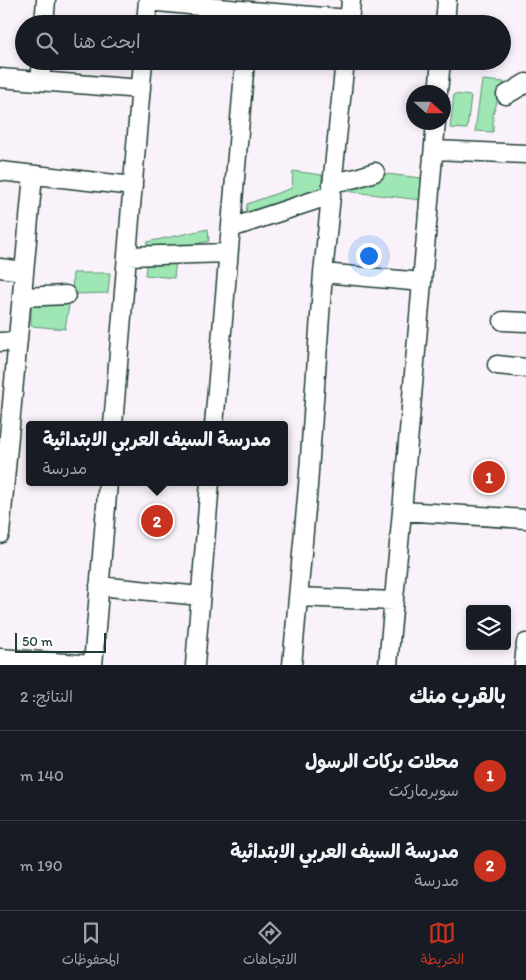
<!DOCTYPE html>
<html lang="ar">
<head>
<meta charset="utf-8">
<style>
	body { margin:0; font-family:Itim,"Playpen Sans Arabic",sans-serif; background:#242831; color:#f1f3f6; direction:rtl }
	.controls { position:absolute; right:15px; bottom:15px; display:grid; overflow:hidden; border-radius:5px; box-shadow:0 2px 8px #0003 }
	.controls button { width:45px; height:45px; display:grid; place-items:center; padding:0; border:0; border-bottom:1px solid #363941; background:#171b24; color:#f1f3f6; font:25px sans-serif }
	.compass { position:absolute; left:406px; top:85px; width:45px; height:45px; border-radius:50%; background:#171b24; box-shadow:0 2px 8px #0003; rotate:111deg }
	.scale { position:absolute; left:15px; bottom:12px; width:91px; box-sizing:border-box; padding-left:5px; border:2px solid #1f3d34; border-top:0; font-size:14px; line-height:18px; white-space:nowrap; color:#1f3d34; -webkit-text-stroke:4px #fff; paint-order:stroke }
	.you { position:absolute; left:368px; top:255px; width:18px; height:18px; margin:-12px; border:4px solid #fff; border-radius:50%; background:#1a73e8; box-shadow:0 0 0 8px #1a73e833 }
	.badge { display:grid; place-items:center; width:32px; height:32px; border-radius:50%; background:#c8321e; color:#fff; font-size:16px; font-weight:700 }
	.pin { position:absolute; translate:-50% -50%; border:2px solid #fff; box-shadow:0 1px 5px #0006 }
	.popup { position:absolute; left:26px; top:421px; width:262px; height:65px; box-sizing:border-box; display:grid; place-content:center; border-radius:5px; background:#171b24; filter:drop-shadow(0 1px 4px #0005); font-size:16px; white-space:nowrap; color:#9ea1a6 }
	.popup b { font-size:19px; color:#f1f3f6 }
	.popup::after { content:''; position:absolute; left:50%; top:100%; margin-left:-10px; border:10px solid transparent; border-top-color:#171b24 }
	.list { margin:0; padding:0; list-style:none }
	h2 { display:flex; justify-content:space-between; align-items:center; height:65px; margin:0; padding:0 20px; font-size:21px }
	h2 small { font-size:16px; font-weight:400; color:#9ea1a6 }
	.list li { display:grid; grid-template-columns:32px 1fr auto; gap:15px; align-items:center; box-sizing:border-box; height:90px; padding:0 20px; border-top:1px solid #363941 }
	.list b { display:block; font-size:19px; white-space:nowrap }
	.list p { margin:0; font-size:16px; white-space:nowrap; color:#9ea1a6 }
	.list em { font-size:16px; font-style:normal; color:#9ea1a6 }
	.icon { flex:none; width:28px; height:28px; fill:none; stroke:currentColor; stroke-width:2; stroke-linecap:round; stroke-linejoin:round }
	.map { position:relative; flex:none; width:526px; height:665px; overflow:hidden; direction:ltr }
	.search { position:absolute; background:#171b24; box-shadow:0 2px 8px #0003; left:15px; right:15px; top:15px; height:55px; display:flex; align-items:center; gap:12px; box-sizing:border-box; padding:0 18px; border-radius:28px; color:#9ea1a6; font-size:19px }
	.sheet { height:245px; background:#171b24 }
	nav { display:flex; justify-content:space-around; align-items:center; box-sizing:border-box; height:70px; border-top:1px solid #363941; background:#171b24; font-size:14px; color:#9ea1a6 }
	nav a { display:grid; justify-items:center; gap:2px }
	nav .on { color:#c8321e }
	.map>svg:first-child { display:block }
	.green { fill:#9ee6b4; stroke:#5e9274 }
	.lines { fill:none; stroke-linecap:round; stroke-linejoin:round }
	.minor-casing { stroke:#1f3d34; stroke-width:21 }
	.minor { stroke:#fff; stroke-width:18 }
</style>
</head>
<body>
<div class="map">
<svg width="526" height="665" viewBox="0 0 526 665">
	<rect width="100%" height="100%" fill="#faf2fa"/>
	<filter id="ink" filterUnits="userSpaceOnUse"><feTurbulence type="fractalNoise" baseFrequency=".02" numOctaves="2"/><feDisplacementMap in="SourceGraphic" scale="10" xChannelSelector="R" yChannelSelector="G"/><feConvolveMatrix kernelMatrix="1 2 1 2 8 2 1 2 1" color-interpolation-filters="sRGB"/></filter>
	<g filter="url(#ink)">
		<path class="green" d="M 482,80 L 504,82 L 493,114 L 493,132 L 475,131 Z
			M 454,94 L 471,96 L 467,129 L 450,128 Z
			M 293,171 L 322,175 L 322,191 L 246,218 L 247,204 L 292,188 Z
			M 386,174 L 422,178 L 421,200 L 345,191 L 346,184 Z
			M 208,229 L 209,241 L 186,246 L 146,249 L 147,242 Z
			M 147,259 L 176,260 L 174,278 L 145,275 Z
			M 73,273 L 110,273 L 108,293 L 72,294 Z
			M 70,300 L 65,329 L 31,326 L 31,302 Z"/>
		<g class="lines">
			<defs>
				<path id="minor" d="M 148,1 L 250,11 L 349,19
					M 44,24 L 46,0
					M 146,24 L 148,0
					M 349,24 L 351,0
					M 445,24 L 447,0
					M 0,78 L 141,89
					M 40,81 L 42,61
					M 438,92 L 441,61
					M 506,95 L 526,83
					M 434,150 L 526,154
					M 0,171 L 133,186
					M 332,183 L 356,178 L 375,172
					M 231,228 L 331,195
					M 127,256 L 228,253
					M 0,268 L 24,271
					M 323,273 L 422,282
					M 22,297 L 66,295
					M 503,321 L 526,322
					M 0,342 L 18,341
					M 497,365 L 526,368
					M 113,425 L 143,61
					M 214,425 L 245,61
					M 402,511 L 526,519
					M 0,534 L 33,175
					M 99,586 L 200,596
					M 298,597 L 394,601
					M 0,658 L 93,665
					M 93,665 L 108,482
					M 195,665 L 210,482
					M 292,665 L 308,486 L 323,273 L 345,61
					M 388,665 L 402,511 L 436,122
					M 524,665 L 526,643"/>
			</defs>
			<use href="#minor" class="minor-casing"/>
			<use href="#minor" class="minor"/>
		</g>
	</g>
</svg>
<div class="controls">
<button><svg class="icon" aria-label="layers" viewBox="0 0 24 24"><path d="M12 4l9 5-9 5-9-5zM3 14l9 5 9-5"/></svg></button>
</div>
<svg class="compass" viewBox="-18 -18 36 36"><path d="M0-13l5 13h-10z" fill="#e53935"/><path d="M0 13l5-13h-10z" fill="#9ea1a6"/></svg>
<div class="scale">50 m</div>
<div class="you"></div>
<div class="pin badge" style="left:489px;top:477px">1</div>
<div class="pin badge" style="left:157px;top:521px">2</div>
<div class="popup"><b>مدرسة السيف العربي الابتدائية</b>مدرسة</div>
<div class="search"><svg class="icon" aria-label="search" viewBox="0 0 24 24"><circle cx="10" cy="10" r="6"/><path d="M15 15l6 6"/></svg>ابحث هنا</div>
</div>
<section class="sheet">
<h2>بالقرب منك<small>النتائج: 2</small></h2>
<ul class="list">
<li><span class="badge">1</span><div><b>محلات بركات الرسول</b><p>سوبرماركت</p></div><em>140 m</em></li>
<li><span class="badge">2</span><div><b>مدرسة السيف العربي الابتدائية</b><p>مدرسة</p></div><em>190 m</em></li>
</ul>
</section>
<nav>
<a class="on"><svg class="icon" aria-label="map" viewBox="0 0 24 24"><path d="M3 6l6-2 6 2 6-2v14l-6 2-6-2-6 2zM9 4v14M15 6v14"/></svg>الخريطة</a>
<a><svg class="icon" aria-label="directions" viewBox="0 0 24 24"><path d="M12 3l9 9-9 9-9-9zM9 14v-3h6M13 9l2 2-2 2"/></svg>الاتجاهات</a>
<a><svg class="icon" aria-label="saved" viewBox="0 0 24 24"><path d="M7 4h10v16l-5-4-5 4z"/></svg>المحفوظات</a>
</nav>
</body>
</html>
